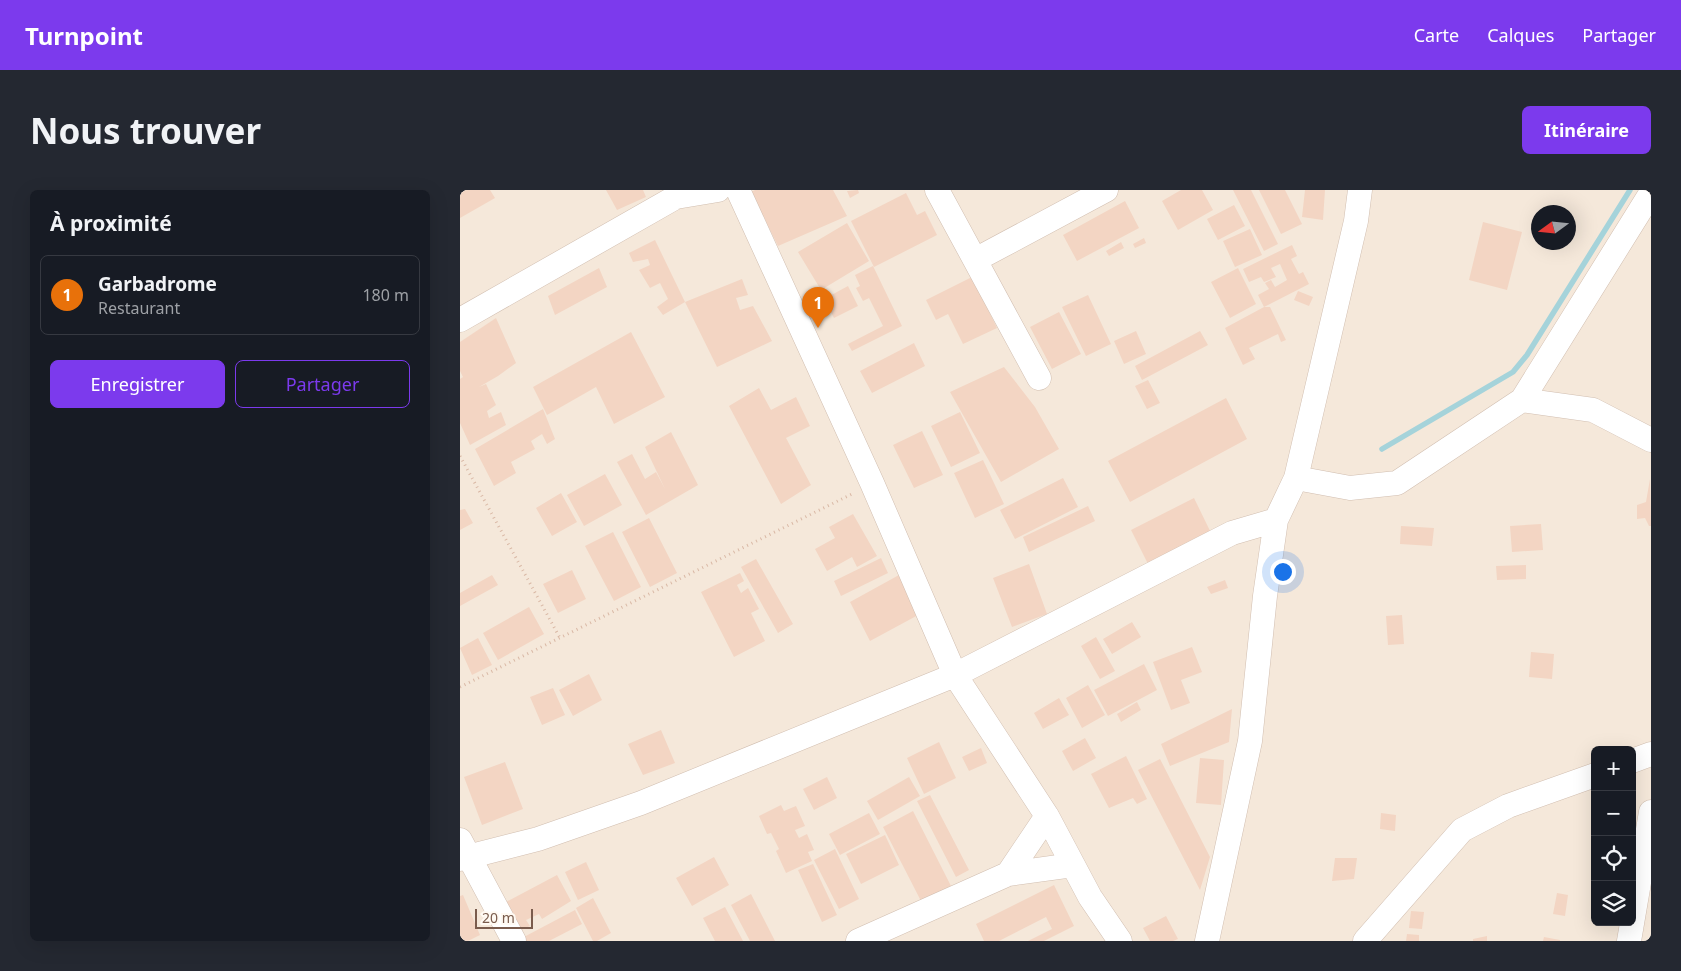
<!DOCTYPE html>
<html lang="fr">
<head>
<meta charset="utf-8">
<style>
	body { margin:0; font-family:"Noto Sans",sans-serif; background:#242831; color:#f1f3f6 }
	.controls { position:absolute; right:15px; bottom:15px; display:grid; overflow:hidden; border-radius:8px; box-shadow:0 5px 20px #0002 }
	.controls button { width:45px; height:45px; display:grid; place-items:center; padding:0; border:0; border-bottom:1px solid #363941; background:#171b24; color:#f1f3f6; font:25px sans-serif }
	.compass { position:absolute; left:1071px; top:15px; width:45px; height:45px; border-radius:50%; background:#171b24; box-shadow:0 5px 20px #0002; rotate:255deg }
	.scale { position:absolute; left:15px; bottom:12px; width:58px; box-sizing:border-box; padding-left:5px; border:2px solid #7a5c4d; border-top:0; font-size:14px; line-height:18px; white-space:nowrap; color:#7a5c4d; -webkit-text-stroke:4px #fffaf3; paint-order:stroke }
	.you { position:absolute; left:822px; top:381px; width:18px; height:18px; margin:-12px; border:4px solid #fff; border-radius:50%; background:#1a73e8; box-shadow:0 0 0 8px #1a73e833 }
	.badge { display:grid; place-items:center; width:32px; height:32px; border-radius:50%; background:#7c3aed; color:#fff; font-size:16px; font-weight:700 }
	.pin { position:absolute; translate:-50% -41px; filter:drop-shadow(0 1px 2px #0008) }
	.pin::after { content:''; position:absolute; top:26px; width:18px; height:15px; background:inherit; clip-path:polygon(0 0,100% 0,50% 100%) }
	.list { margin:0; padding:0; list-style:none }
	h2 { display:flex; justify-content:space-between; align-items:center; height:65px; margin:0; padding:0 20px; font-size:21px }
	h2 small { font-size:16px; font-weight:400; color:#9ea1a6 }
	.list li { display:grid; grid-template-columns:32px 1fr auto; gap:15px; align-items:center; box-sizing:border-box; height:80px; margin:0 10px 10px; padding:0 10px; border:1px solid #363941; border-radius:8px }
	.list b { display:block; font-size:19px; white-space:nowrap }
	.list p { margin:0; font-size:16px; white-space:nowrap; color:#9ea1a6 }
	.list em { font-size:16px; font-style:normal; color:#9ea1a6 }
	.actions { display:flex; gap:10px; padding:15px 20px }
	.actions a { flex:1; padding:11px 0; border:1px solid #7c3aed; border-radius:8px; text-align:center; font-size:18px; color:#7c3aed }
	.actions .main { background:#7c3aed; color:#fff }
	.icon { flex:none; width:28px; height:28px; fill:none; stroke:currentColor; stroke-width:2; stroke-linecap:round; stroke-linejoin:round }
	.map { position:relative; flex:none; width:1191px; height:751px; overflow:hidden; border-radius:8px }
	header { display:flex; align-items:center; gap:30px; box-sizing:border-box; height:70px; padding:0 25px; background:#7c3aed; color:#fff }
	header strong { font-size:24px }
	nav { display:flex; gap:28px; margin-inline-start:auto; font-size:18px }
	.intro { display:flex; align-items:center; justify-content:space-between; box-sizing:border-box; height:120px; padding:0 30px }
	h1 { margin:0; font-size:35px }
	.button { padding:12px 22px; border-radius:8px; background:#7c3aed; color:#fff; font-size:18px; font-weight:700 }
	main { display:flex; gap:30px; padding:0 30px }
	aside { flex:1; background:#171b24; border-radius:8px; box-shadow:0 5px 20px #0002 }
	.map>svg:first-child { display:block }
	.residential { fill:#f5e8da; fill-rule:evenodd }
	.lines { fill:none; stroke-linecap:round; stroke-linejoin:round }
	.stream { stroke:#a5d3da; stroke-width:5.5 }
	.building { fill:#f3d5c3 }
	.minor-casing { stroke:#d1beb0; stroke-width:25 }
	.path { stroke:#d9b8a5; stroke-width:3; stroke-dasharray:1 4; stroke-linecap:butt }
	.minor { stroke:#fff; stroke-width:24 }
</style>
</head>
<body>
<header>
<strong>Turnpoint</strong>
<nav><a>Carte</a><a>Calques</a><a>Partager</a></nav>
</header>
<div class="intro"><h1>Nous trouver</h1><a class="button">Itinéraire</a></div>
<main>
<aside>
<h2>À proximité<small></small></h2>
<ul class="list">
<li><span class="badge" style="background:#e8710a">1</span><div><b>Garbadrome</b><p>Restaurant</p></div><em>180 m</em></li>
</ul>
<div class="actions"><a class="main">Enregistrer</a><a>Partager</a></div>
</aside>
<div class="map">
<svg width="1191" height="751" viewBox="0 0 1191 751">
	<rect width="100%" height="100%" fill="#fdf6ec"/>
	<path class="residential" d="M 0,0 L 1191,0 L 1191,751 L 0,751 ZM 1078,22 L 1108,22 L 1108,52 L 1078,52 ZM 1135,560 L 1172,560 L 1172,732 L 1135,732 Z"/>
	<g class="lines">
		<path class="stream" d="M 922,259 L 1053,182 L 1067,165 L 1170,0"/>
	</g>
	<path class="building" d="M 0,0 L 30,0 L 35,8 L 0,28 Z
		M 146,0 L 183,0 L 186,7 L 157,20 Z
		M 295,0 L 373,0 L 387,26 L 318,56 L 291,2 Z
		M 398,0 L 399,3 L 390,8 L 387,1 Z
		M 721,0 L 742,0 L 753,20 L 718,40 L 702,11 Z
		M 773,0 L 791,0 L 818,54 L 804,61 Z
		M 799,0 L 825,0 L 842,34 L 821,44 Z
		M 845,0 L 865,0 L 863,30 L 842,27 Z
		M 446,3 L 457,25 L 465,21 L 477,45 L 414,77 L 391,31 Z
		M 665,11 L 679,38 L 617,71 L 603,45 Z
		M 774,15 L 785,36 L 758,50 L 747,29 Z
		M 1023,32 L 1062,42 L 1047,100 L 1009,90 Z
		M 387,33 L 409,71 L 361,100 L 338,62 Z
		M 790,39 L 802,65 L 775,77 L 763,51 Z
		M 684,48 L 686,53 L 675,58 L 673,54 Z
		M 195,50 L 225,112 L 203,125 L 197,117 L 208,109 L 200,93 L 190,98 L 179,80 L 190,75 L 188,69 L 173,72 L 169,63 Z
		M 661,52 L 664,58 L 649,66 L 646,61 Z
		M 832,55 L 837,66 L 831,69 L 839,84 L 843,82 L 849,94 L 804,117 L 810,117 L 826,150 L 821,152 L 818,144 L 789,158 L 795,169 L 783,175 L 765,138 L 804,117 L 798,105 L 809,99 L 805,93 L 811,90 L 815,97 L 827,90 L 820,74 L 811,78 L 816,87 L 804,92 L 801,87 L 789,92 L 783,79 Z
		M 413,76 L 442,136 L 392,161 L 388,154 L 423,136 L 409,108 L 403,111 L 396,98 L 400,96 L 395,85 Z
		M 139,78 L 147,97 L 95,125 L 88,106 Z
		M 778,78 L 796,114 L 770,128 L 751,92 Z
		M 512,87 L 537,138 L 503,154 L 488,124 L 476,130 L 466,110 Z
		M 282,89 L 288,105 L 276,108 L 280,120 L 293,116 L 312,151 L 257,177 L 225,112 Z
		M 388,96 L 398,116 L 374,128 L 364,109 Z
		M 838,101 L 853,107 L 849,116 L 834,110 Z
		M 628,105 L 651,154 L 626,166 L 602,117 Z
		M 599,122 L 621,164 L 592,179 L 570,137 Z
		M 36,128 L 56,173 L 38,186 L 19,197 L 26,194 L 36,215 L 27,221 L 29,228 L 41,222 L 46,235 L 10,255 L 0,233 L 0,189 L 3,187 L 0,181 L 0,152 Z
		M 676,141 L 686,164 L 664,174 L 654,151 Z
		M 740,141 L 748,155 L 682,190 L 675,176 Z
		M 171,142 L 205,207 L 154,234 L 136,197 L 87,225 L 73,197 Z
		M 454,153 L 465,176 L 412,203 L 400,181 Z
		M 544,177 L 575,217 L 599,259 L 541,292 L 490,202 Z
		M 688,190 L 700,213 L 687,219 L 675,196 Z
		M 299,198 L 311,220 L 336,207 L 350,236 L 326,248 L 351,295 L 321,314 L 269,216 Z
		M 766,208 L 787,249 L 670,312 L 648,271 Z
		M 83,219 L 95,249 L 87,254 L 82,244 L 71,251 L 75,259 L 51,272 L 56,283 L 34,296 L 15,259 Z
		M 500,222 L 520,263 L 491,277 L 471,236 Z
		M 462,241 L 483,285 L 454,298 L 433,255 Z
		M 211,242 L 238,295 L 186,325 L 157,272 L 172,264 L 185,289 L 196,282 L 205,299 L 185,257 Z
		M 523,270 L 544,314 L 515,328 L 494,283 Z
		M 145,284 L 162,315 L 124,336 L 107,305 Z
		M 603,288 L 618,317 L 555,349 L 540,320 Z
		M 1190,289 L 1191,336 L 1189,336 L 1185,328 L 1177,329 L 1177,315 L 1186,312 Z
		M 101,303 L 117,332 L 92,346 L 76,318 Z
		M 734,308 L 753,347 L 690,378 L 671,340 Z
		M 628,316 L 635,331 L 569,362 L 563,347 Z
		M 5,319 L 13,333 L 0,340 L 0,320 Z
		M 393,324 L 417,366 L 397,377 L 392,367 L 367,381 L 355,359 L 375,348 L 369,337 Z
		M 189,328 L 217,383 L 190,397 L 162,342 Z
		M 1081,334 L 1083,360 L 1052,362 L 1050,336 Z
		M 941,336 L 974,338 L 972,356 L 940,354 Z
		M 153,342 L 181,397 L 154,411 L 125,356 Z
		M 421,368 L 428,383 L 381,406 L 374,391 Z
		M 296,369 L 333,434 L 318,443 L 281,377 Z
		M 569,374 L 587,424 L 552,437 L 533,388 Z
		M 1066,375 L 1066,389 L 1037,390 L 1036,376 Z
		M 112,380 L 126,409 L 98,423 L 83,394 Z
		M 280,383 L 284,391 L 277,395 L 281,403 L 288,398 L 299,419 L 291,423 L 305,451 L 274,467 L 241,402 Z
		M 32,385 L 38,395 L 0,416 L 0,403 Z
		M 439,385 L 460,424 L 410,451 L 390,412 Z
		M 765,390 L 768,398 L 751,404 L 747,397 Z
		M 69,417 L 84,444 L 38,470 L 23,443 Z
		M 942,425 L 944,454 L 928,455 L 926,426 Z
		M 672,432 L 681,447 L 652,464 L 643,449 Z
		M 636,447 L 655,481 L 640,489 L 621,456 Z
		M 18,448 L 32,475 L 12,485 L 0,458 Z
		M 732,457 L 742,482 L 721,490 L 730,513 L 711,520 L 693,472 Z
		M 1071,462 L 1094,464 L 1092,489 L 1069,487 Z
		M 684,474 L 697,500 L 648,526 L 634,500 Z
		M 129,484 L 142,510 L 113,526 L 99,500 Z
		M 628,495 L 645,525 L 622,538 L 606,508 Z
		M 93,498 L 105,525 L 82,535 L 70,507 Z
		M 599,508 L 609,525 L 583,539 L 574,523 Z
		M 677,512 L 681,520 L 661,532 L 657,524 Z
		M 772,519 L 769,552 L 710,576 L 701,554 Z
		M 201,540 L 215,573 L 183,585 L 168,554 Z
		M 625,548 L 636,568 L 613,581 L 602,561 Z
		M 479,552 L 496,588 L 464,604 L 447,568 Z
		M 521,558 L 527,573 L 509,581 L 502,567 Z
		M 666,566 L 687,609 L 677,614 L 673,608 L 649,618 L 631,584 Z
		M 740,568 L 764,570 L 761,615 L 736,613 Z
		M 700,569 L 750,667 L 740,700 L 678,580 Z
		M 45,572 L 63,619 L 22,635 L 4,587 Z
		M 367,587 L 377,608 L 354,620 L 343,599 Z
		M 449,587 L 460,606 L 418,630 L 407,611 Z
		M 470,605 L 509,680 L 496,687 L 457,611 Z
		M 321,615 L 324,621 L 336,616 L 345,636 L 335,640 L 339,648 L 347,644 L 354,660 L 348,662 L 352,671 L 326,683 L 316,661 L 319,659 L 311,643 L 307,644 L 299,626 Z
		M 453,621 L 491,696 L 461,711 L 423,637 Z
		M 409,623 L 420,644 L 380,665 L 369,644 Z
		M 921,623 L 936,625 L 935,641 L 920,639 Z
		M 425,645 L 439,675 L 401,694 L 386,664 Z
		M 375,659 L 399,709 L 379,719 L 354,670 Z
		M 254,667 L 269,695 L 232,716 L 216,688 Z
		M 875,668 L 897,668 L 894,689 L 872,691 Z
		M 126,672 L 139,700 L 118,710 L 105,682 Z
		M 353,674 L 377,725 L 362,732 L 338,680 Z
		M 97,685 L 111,711 L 82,729 L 79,724 L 66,730 L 70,736 L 59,741 L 44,713 Z
		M 594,695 L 614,736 L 584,751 L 568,751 L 592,739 L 586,727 L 539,751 L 524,751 L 516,734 Z
		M 1097,703 L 1108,705 L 1105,726 L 1093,724 Z
		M 291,704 L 315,751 L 290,751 L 271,715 Z
		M 3,705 L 20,745 L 8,751 L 0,751 L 0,706 Z
		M 133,708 L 151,743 L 137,751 L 133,751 L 116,718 Z
		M 265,717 L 283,751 L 255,751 L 243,728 Z
		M 115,720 L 122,734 L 89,751 L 63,751 L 62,748 Z
		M 951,721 L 964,722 L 962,739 L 949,738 Z
		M 706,726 L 718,749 L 713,751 L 690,751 L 683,738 Z
		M 947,744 L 959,745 L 959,751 L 946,751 Z
		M 1027,746 L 1027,751 L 1013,751 L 1013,749 Z
		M 1084,747 L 1100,750 L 1100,751 L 1083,751 Z"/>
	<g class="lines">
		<defs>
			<path id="minor" d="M 278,0 L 412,293 L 495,485 L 587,626 L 630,707 L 660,751
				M 477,0 L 579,188
				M 515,70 L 646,0
				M 0,130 L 216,7 L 258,0
				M 1062,210 L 1133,220 L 1191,250
				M 836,288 L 890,298 L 937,293 L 1062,210 L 1191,3
				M 1172,571 L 1191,564
				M 0,650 L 54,751
				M 0,669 L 78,649 L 181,613 L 495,485 L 772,343 L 816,330
				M 548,684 L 613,675
				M 398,751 L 548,684 L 587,626
				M 747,751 L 790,551 L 805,406 L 816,330 L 836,288 L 896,31 L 900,0
				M 905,751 L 1002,640 L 1048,616 L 1135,585
				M 1169,751 L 1191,622"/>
		</defs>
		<use href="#minor" class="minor-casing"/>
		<path class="path" d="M 0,266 L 100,448
			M 0,497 L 394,303"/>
		<use href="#minor" class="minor"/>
	</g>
</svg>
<div class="controls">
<button>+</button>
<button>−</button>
<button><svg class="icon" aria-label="locate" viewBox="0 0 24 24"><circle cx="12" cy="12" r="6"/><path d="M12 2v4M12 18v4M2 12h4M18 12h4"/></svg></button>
<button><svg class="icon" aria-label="layers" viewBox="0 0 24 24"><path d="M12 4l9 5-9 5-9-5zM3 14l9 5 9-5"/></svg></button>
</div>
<svg class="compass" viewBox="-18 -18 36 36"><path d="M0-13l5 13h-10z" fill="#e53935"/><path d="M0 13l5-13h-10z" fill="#9ea1a6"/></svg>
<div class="scale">20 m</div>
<div class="you"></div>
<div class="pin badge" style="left:358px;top:138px;background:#e8710a">1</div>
</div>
</main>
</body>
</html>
